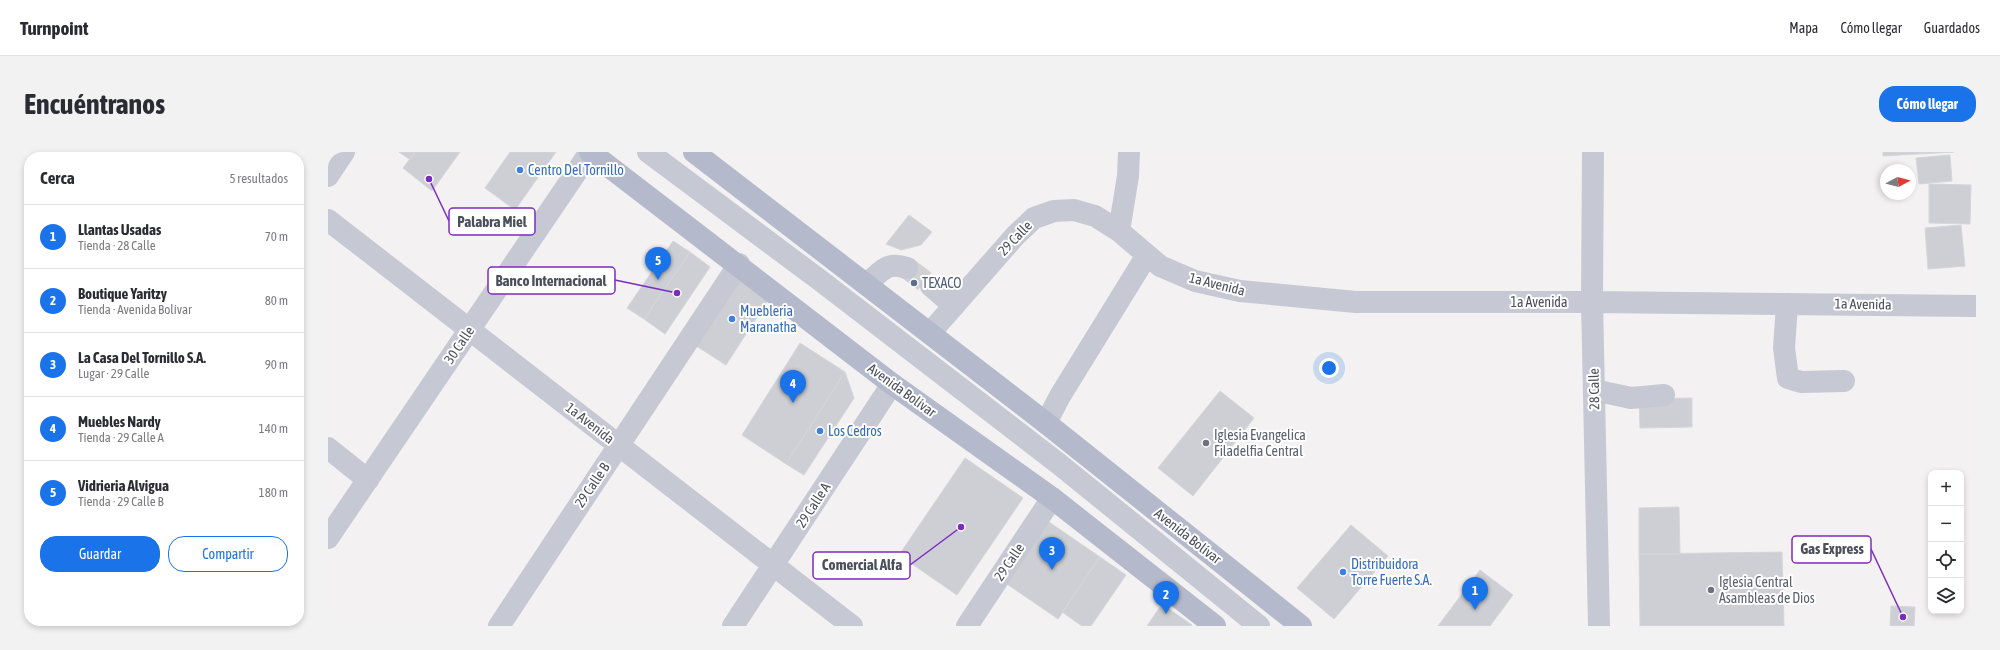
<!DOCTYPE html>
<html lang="es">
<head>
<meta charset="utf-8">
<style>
	body { margin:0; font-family:"Asap Condensed",sans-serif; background:#f2f2f3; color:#2b2b33 }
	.controls { position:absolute; right:12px; bottom:12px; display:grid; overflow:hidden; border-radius:8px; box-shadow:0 2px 6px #0003 }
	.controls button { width:36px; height:36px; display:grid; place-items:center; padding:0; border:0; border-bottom:1px solid #e1e1e2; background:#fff; color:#2b2b33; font:20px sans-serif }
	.compass { position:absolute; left:1552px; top:12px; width:36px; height:36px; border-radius:50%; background:#fff; box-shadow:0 2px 6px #0003; rotate:83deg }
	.you { position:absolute; left:1001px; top:216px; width:14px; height:14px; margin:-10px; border:3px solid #fff; border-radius:50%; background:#1a73e8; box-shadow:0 0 0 6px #1a73e833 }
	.badge { display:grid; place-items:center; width:26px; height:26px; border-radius:50%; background:#1a73e8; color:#fff; font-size:13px; font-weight:700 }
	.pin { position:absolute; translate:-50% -33px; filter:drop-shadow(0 1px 2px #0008) }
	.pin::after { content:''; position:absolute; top:21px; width:14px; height:12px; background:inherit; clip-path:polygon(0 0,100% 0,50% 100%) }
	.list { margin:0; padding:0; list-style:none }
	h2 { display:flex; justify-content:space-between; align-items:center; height:52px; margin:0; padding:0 16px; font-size:17px }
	h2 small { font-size:13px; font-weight:400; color:#7c7c81 }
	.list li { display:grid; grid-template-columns:26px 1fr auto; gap:12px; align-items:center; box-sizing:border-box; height:64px; padding:0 16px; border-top:1px solid #e1e1e2 }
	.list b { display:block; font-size:15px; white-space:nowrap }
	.list p { margin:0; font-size:13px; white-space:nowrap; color:#7c7c81 }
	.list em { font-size:13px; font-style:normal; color:#7c7c81 }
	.actions { display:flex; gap:8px; padding:12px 16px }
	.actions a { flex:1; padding:9px 0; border:1px solid #1a73e8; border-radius:16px; text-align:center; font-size:14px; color:#1a73e8 }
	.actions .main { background:#1a73e8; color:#fff }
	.icon { flex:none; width:22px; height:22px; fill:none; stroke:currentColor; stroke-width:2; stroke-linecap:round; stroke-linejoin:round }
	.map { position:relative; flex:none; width:1648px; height:474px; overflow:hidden; border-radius:16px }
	header { display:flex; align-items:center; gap:24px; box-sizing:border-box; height:56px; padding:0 20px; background:#fff; border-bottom:1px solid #e1e1e2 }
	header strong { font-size:19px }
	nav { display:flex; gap:22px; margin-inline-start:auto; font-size:14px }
	.intro { display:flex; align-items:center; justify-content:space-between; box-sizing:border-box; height:96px; padding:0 24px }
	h1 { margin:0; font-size:28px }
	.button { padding:10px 18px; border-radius:16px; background:#1a73e8; color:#fff; font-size:14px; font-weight:700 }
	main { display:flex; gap:24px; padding:0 24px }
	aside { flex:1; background:#fff; border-radius:16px; box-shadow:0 2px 6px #0003 }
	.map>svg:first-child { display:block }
	.building { fill:#cecfd4; stroke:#d5d6db }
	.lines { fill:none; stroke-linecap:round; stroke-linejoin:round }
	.minor-tunnel { stroke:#d1d1d3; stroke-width:22; stroke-dasharray:22 11; stroke-linecap:butt }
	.minor { stroke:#c6c9d3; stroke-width:22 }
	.major { stroke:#b4bacb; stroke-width:22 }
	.shop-dot { fill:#3f7fe0; stroke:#fff; stroke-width:1.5 }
	.service-dot { fill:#5c6f8a; stroke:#fff; stroke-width:1.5 }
	.worship-dot { fill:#6b7280; stroke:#fff; stroke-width:1.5 }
	.labels { text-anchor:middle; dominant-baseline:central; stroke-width:4; stroke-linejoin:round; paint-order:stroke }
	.shop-label { font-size:14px; fill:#366cbe; stroke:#fff; text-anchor:start }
	.street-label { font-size:14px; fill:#4b4f5c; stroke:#fff }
	.service-label { font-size:14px; fill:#4e5e75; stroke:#fff; text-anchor:start }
	.worship-label { font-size:14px; fill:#5b616d; stroke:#fff; text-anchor:start }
	.leader { fill:none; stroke:#7b2cbf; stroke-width:1.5 }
	.callout-dot { fill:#7b2cbf; stroke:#fff; stroke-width:1.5 }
	.callout { fill:#fff; stroke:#7b2cbf; stroke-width:1.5 }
	.callout-label { font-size:15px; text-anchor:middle; font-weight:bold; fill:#4b4f5c }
</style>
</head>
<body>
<header>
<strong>Turnpoint</strong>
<nav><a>Mapa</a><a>Cómo llegar</a><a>Guardados</a></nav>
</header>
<div class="intro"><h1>Encuéntranos</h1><a class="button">Cómo llegar</a></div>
<main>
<aside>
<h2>Cerca<small>5 resultados</small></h2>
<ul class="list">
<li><span class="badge">1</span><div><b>Llantas Usadas</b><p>Tienda · 28 Calle</p></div><em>70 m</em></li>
<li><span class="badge">2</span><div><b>Boutique Yaritzy</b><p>Tienda · Avenida Bolívar</p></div><em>80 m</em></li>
<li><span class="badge">3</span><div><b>La Casa Del Tornillo S.A.</b><p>Lugar · 29 Calle</p></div><em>90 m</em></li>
<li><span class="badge">4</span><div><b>Muebles Nardy</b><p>Tienda · 29 Calle A</p></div><em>140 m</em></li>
<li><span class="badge">5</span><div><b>Vidrieria Alvigua</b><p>Tienda · 29 Calle B</p></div><em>180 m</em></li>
</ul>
<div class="actions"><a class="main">Guardar</a><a>Compartir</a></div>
</aside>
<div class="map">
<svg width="1648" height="474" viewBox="0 0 1648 474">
	<rect width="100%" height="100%" fill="#f3f1f1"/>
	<path class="building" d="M 71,0 L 87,0 L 81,7 Z
		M 87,0 L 132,0 L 104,39 L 75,16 Z
		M 182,0 L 228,0 L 187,58 L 157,36 Z
		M 1555,0 L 1626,0 L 1555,4 Z
		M 1622,3 L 1624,29 L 1591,32 L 1588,6 Z
		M 1601,32 L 1643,33 L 1642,72 L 1601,71 Z
		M 581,63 L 604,80 L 593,93 L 573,98 L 558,92 Z
		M 1633,73 L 1637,114 L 1600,117 L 1597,76 Z
		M 345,89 L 362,100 L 316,167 L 299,156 Z
		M 362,100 L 382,115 L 337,182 L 316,167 Z
		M 420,126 L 444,142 L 398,213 L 365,192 L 404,130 Z
		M 472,191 L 517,220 L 458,312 L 414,283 Z
		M 517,220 L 526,246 L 476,323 L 458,312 Z
		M 892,239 L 926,266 L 865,344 L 830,316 Z
		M 1364,246 L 1364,275 L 1312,276 L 1311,247 Z
		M 637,306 L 695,346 L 629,443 L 571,403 Z
		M 1351,355 L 1352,402 L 1311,402 L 1311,356 Z
		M 718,368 L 772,405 L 730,467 L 676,430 Z
		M 1023,373 L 1060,404 L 1006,467 L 969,436 Z
		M 1454,400 L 1456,474 L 1312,474 L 1311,402 Z
		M 772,405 L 798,423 L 763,474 L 754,474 L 734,460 Z
		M 1152,418 L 1185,443 L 1162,474 L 1110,474 Z
		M 834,452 L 864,473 L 863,474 L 819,474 Z
		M 1563,454 L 1587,455 L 1586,474 L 1562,474 Z"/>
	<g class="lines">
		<path class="minor-tunnel" d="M 579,116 L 603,134"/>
		<path class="minor" d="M 320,0 L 493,129 L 731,312 L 931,474
			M 1265,0 L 1264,150 L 1271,474
			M 0,24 L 16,0
			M 0,68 L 524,474
			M 791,79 L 800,24 L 801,0
			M 539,132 C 554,119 558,109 579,116
			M 603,134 L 626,154
			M 1459,152 L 1456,196 L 1460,226 L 1473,230 L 1516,229
			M 602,181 L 687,84 L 706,66 L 726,59 L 746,58 L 767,64 L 791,79 L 832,114 L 867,129 L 912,139 L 1028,150 L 1264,150 L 1648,154
			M 1266,238 L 1303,246 L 1336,243
			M 718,271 L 732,244 L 819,103
			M 0,296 L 40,328
			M 0,386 L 262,0
			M 171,474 L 411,112
			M 405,474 L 564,232
			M 639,474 L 724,346"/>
		<path class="major" d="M 262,0 L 564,232 L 724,346 L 887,474
			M 366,0 L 718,271 L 973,474"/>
	</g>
	<g class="shop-dot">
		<circle cx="192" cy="18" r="4"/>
		<circle cx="404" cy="167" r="4"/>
		<circle cx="492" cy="279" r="4"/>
		<circle cx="1015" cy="420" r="4"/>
	</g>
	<circle class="service-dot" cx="586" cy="131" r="4"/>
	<g class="worship-dot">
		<circle cx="878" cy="291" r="4"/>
		<circle cx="1383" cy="438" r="4"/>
	</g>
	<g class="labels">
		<g class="shop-label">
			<text x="200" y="18">Centro Del Tornillo</text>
			<text x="412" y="159">Muebleria<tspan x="412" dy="16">Maranatha</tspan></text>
			<text x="500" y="279">Los Cedros</text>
			<text x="1023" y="412">Distribuidora<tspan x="1023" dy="16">Torre Fuerte S.A.</tspan></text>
		</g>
		<g class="street-label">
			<text transform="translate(687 86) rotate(-46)">29 Calle</text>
			<text transform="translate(889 132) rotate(14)">1a Avenida</text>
			<text x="1211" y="150">1a Avenida</text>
			<text transform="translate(1535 152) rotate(1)">1a Avenida</text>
			<text transform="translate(131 193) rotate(-56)">30 Calle</text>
			<text transform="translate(1266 237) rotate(-91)">28 Calle</text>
			<text transform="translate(574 238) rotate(36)">Avenida Bolívar</text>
			<text transform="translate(262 271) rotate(38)">1a Avenida</text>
			<text transform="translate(264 333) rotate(-56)">29 Calle B</text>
			<text transform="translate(485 353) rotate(-57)">29 Calle A</text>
			<text transform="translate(860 384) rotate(38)">Avenida Bolívar</text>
			<text transform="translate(681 410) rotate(-56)">29 Calle</text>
		</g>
		<g class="service-label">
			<text x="594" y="131">TEXACO</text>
		</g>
		<g class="worship-label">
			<text x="886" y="283">Iglesia Evangelica<tspan x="886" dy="16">Filadelfia Central</tspan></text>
			<text x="1391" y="430">Iglesia Central<tspan x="1391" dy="16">Asambleas de Dios</tspan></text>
		</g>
	</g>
	<path class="leader" d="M101 27L121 69M349 141L287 128M1575 465L1543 397M633 375L582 413"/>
	<g class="callout-dot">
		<circle cx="101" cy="27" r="4"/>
		<circle cx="349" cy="141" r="4"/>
		<circle cx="1575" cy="465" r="4"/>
		<circle cx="633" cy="375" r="4"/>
	</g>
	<g class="callout">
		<rect x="121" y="56" width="86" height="27" rx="4"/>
		<rect x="160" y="115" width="127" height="27" rx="4"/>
		<rect x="1464" y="384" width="79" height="27" rx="4"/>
		<rect x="485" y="400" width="97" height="27" rx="4"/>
	</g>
	<g class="callout-label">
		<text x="164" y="75">Palabra Miel</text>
		<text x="223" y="134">Banco Internacional</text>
		<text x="1504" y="402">Gas Express</text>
		<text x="534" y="418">Comercial Alfa</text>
	</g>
</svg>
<div class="controls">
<button>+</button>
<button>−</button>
<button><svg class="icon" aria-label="locate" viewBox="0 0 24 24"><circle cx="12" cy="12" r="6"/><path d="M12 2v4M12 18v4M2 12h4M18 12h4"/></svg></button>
<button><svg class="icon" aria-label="layers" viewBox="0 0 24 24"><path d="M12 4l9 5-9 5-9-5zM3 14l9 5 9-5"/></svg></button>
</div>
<svg class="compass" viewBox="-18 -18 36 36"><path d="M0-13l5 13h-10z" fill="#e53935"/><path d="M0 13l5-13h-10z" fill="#7c7c81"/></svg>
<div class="you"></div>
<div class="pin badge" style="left:1147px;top:458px">1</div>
<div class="pin badge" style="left:838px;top:462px">2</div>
<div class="pin badge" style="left:724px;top:418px">3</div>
<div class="pin badge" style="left:465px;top:251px">4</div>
<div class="pin badge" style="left:330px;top:128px">5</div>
</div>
</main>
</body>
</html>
